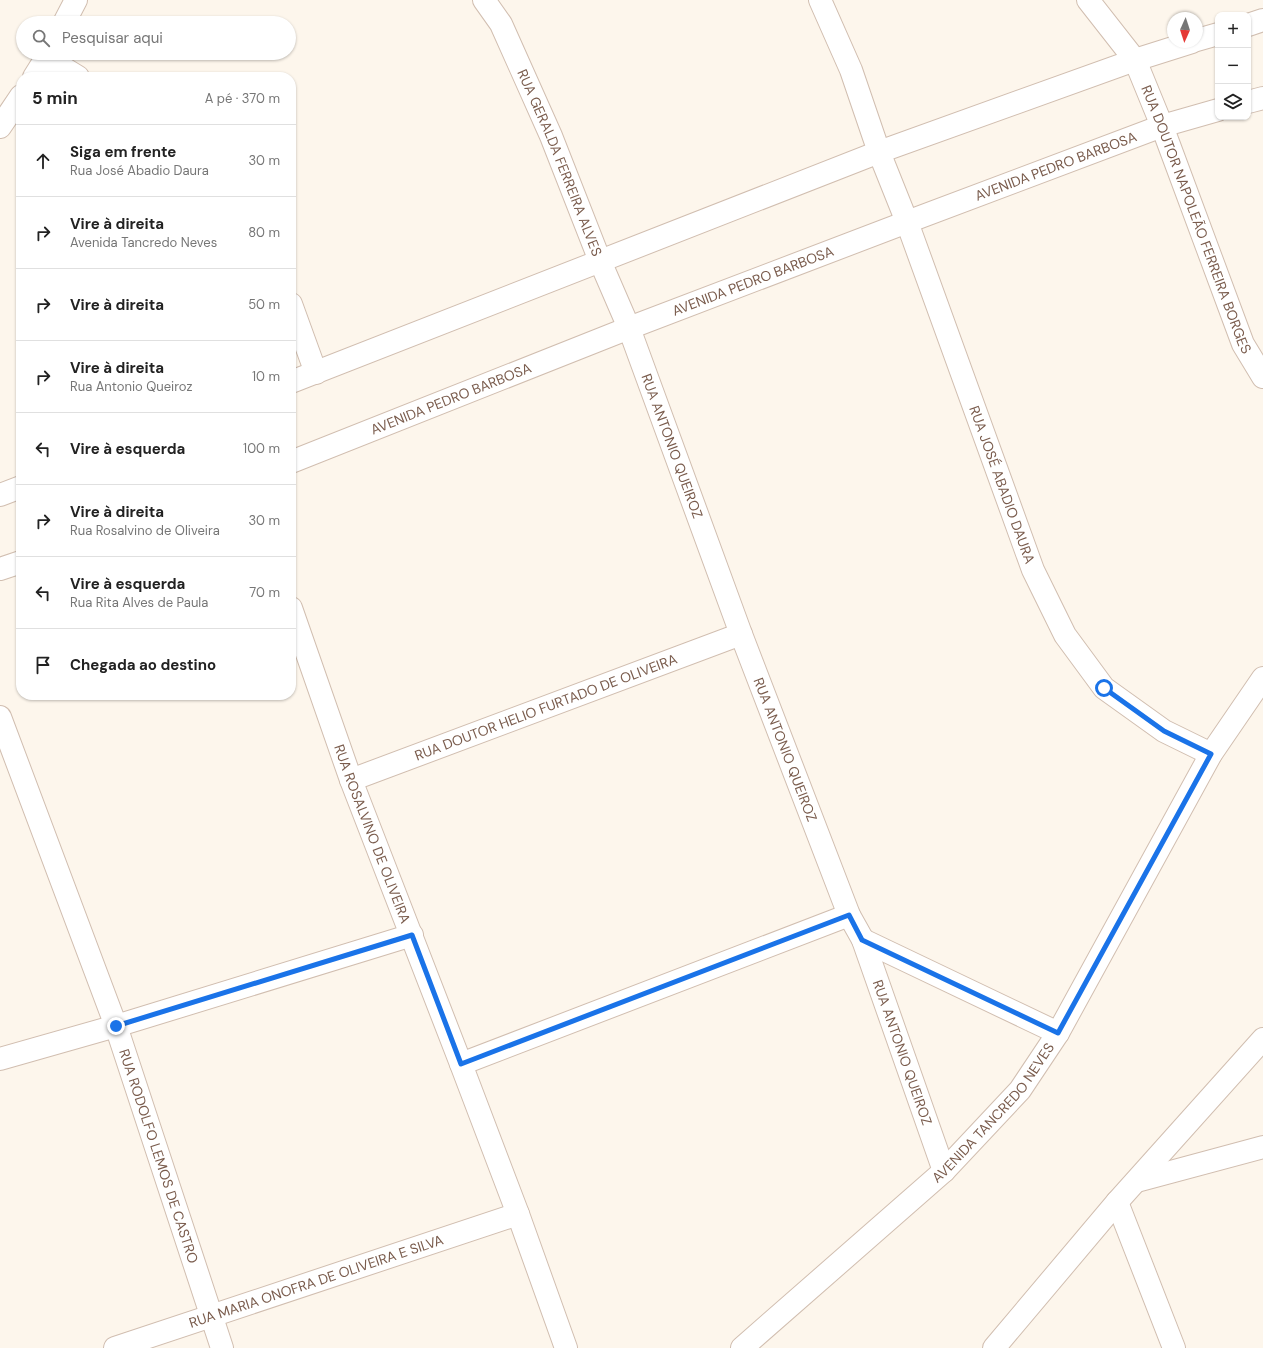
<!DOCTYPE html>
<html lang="pt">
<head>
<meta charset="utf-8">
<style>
	body { margin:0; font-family:"DM Sans",sans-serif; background:#f6f6f6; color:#222 }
	.controls { position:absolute; right:12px; top:12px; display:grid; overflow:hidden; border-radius:8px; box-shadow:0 1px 3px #0004 }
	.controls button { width:36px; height:36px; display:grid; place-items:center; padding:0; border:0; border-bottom:1px solid #e0e0e0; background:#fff; color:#222; font:20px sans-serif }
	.compass { position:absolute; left:1167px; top:12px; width:36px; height:36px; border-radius:50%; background:#fff; box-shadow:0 1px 3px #0004; rotate:183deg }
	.stop { position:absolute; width:12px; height:12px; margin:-9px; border:3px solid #1a73e8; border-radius:50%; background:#fff }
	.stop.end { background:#1a73e8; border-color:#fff; box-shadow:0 1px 4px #0008 }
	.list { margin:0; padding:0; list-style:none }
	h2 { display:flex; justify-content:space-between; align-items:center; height:52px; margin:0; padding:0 16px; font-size:17px }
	h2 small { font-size:13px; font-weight:400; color:#767676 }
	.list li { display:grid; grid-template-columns:26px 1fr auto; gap:12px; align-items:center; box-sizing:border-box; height:72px; padding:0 16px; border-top:1px solid #e0e0e0 }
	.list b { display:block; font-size:15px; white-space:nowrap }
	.list p { margin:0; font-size:13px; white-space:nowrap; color:#767676 }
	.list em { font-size:13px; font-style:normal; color:#767676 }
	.icon { flex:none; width:22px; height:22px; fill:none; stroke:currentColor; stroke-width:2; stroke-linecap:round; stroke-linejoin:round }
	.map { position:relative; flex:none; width:1263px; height:1348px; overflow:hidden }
	.search { position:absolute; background:#fff; box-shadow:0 1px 3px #0004; left:16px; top:16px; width:280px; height:44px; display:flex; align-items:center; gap:10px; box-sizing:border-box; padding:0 14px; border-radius:22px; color:#767676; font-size:15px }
	.panel { position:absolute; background:#fff; box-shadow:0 1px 3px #0004; left:16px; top:72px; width:280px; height:628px; border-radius:16px }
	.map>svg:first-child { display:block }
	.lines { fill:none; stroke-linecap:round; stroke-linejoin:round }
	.minor-casing { stroke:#d1beb0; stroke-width:24 }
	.minor { stroke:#fff; stroke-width:22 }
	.route { stroke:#1a73e8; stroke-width:5 }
	.labels { text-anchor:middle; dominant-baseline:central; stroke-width:4; stroke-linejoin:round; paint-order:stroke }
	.street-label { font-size:14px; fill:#7a5c4d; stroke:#fffaf3 }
</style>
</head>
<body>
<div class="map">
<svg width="1263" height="1348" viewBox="0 0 1263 1348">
	<rect width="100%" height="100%" fill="#fdf6ec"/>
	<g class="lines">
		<defs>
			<g id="minor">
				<path id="s1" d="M 484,0 L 501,24 L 551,136 L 600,261 L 629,328 L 741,634 L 849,915 L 863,940 L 944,1171"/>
				<path id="s2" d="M 820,0 L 851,70 L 879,152 L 907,222 L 1033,570 L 1065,635 L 1104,688 L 1164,731 L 1211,754"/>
				<path id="s3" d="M 1088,0 L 1135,60 L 1162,126 L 1243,344 L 1263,377"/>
				<path d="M 64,23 L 76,0"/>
				<path d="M 1248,25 L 1263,20"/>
				<path d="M 1197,40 L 1218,34"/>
				<path d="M 47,58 L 78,77"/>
				<path d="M 34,77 L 49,53"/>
				<path d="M 1248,102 L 1263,98"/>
				<path d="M 0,127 L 21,96"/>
				<path d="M 291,304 L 316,373"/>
				<path d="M 291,382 L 879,152 L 1135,60 L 1192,42"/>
				<path id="s4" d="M 291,462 L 629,328 L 907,222 L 1162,126 L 1218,110"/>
				<path d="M 0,495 L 21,487"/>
				<path d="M 0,569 L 21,562"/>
				<path id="s5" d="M 291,608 L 351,780 L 461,1064 L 518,1214 L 566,1348"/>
				<path id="s6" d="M 0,717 L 116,1026 L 222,1348"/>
				<path id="s7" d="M 351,780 L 741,634"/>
				<path d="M 863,940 L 1058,1033"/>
				<path d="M 0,1059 L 116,1026 L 412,935"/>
				<path d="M 461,1064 L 849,915"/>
				<path d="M 1137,1181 L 1263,1147"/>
				<path d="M 1117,1202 L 1174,1348"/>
				<path id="s8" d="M 115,1348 L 518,1214"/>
				<path id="s9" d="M 742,1348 L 944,1171 L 1020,1090 L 1058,1033 L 1211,754 L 1263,678"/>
				<path d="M 994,1348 L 1117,1202 L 1263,1039"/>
			</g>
		</defs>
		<use href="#minor" class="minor-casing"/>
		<use href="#minor" class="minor"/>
	</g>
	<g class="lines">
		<path class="route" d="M 116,1026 L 412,935 L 461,1064 L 849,915 L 862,940 L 1058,1033 L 1211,754 L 1164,731 L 1104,688"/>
	</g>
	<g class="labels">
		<g class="street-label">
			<text stroke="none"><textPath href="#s1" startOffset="180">RUA GERALDA FERREIRA ALVES</textPath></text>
			<text stroke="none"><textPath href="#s4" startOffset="820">AVENIDA PEDRO BARBOSA</textPath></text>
			<text stroke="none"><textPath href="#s3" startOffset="247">RUA DOUTOR NAPOLEÃO FERREIRA BORGES</textPath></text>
			<text stroke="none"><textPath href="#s4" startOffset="496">AVENIDA PEDRO BARBOSA</textPath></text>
			<text stroke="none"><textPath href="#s4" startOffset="172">AVENIDA PEDRO BARBOSA</textPath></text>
			<text stroke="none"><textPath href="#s1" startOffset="485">RUA ANTONIO QUEIROZ</textPath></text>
			<text stroke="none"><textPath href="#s2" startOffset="518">RUA JOSÉ ABADIO DAURA</textPath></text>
			<text stroke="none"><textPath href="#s7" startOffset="208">RUA DOUTOR HELIO FURTADO DE OLIVEIRA</textPath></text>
			<text stroke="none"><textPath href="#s1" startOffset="809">RUA ANTONIO QUEIROZ</textPath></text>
			<text stroke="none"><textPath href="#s5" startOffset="240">RUA ROSALVINO DE OLIVEIRA</textPath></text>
			<text stroke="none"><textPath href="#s1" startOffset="1134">RUA ANTONIO QUEIROZ</textPath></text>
			<text stroke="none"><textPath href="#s9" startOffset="345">AVENIDA TANCREDO NEVES</textPath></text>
			<text stroke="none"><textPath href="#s6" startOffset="467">RUA RODOLFO LEMOS DE CASTRO</textPath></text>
			<text stroke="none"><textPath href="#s8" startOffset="212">RUA MARIA ONOFRA DE OLIVEIRA E SILVA</textPath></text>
		</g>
	</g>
</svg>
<div class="controls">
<button>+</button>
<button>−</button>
<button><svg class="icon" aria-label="layers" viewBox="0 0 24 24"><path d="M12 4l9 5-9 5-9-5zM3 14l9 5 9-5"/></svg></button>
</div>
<svg class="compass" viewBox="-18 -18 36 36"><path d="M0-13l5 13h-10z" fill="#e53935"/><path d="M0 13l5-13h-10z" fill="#767676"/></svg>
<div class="stop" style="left:1104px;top:688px"></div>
<div class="stop end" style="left:116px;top:1026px"></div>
<div class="search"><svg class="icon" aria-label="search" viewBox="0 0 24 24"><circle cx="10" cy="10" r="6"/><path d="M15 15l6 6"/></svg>Pesquisar aqui</div>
<section class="panel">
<h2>5 min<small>A pé · 370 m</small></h2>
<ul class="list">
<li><svg class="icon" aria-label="ahead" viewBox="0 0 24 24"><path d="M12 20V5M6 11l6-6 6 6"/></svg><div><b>Siga em frente</b><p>Rua José Abadio Daura</p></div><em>30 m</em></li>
<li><svg class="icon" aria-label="right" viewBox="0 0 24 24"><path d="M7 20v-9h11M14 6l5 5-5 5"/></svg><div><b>Vire à direita</b><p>Avenida Tancredo Neves</p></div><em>80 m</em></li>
<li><svg class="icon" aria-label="right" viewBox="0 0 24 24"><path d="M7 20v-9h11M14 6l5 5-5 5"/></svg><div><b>Vire à direita</b></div><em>50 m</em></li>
<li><svg class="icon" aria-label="right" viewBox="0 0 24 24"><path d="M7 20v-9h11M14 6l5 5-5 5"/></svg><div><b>Vire à direita</b><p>Rua Antonio Queiroz</p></div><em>10 m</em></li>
<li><svg class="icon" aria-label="left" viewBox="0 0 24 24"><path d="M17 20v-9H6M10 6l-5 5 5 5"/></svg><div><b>Vire à esquerda</b></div><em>100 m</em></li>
<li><svg class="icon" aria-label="right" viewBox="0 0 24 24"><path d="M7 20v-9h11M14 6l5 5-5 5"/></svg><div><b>Vire à direita</b><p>Rua Rosalvino de Oliveira</p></div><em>30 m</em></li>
<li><svg class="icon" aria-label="left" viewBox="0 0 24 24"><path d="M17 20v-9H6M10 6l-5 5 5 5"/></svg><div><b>Vire à esquerda</b><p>Rua Rita Alves de Paula</p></div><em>70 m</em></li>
<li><svg class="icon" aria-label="arrive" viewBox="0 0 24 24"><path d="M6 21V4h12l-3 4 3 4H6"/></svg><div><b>Chegada ao destino</b></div></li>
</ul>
</section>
</div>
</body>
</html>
